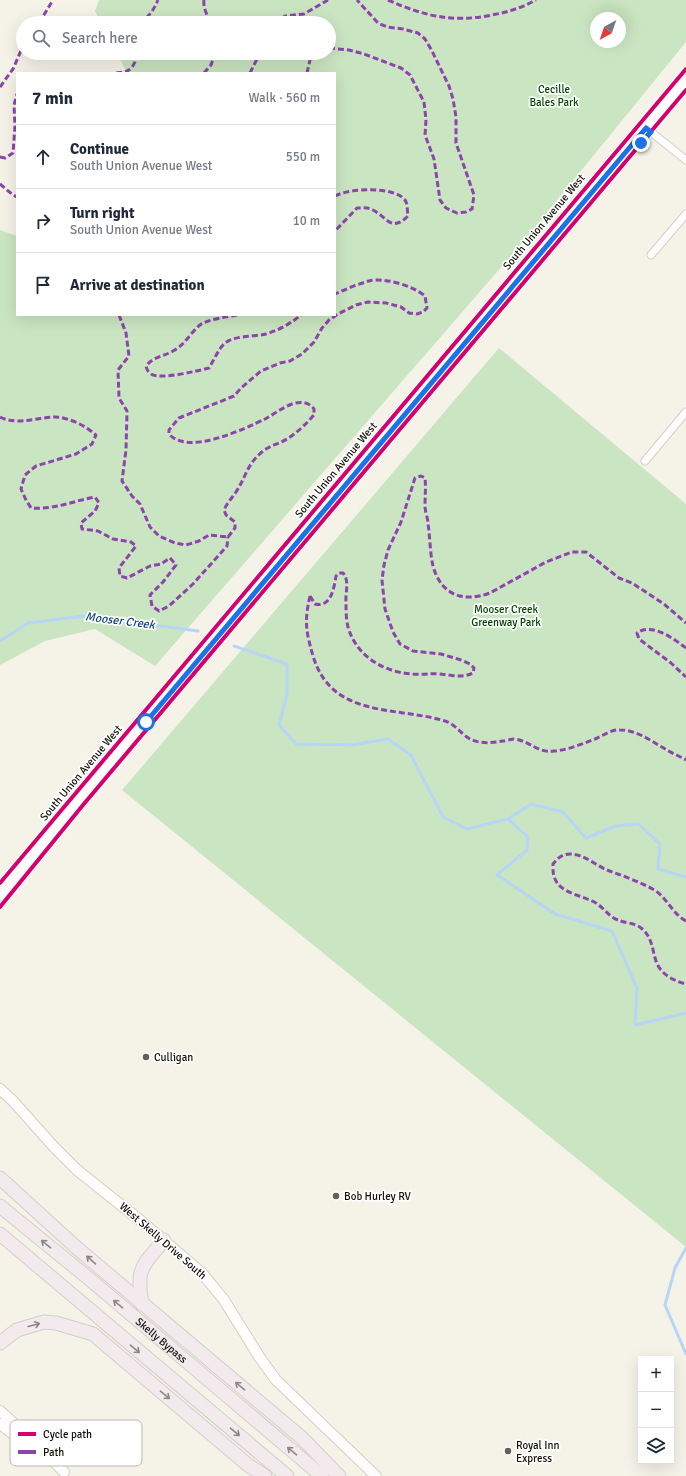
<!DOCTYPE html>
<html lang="en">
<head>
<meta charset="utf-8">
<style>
	body { margin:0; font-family:Signika,sans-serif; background:#f6f6f7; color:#1f2937 }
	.controls { position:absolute; right:12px; bottom:12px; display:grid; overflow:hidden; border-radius:0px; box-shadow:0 4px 16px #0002 }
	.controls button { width:36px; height:36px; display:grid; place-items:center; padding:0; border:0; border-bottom:1px solid #e0e1e3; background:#fff; color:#1f2937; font:20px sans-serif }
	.compass { position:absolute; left:590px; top:12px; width:36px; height:36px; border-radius:50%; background:#fff; box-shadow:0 4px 16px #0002; rotate:220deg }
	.stop { position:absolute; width:12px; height:12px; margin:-9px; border:3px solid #1a73e8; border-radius:50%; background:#fff }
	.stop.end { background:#1a73e8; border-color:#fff; box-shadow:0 1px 4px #0008 }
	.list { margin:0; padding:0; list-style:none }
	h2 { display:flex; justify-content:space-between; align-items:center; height:52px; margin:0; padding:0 16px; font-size:17px }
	h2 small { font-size:13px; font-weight:400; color:#747a83 }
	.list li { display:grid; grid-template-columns:26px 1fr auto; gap:12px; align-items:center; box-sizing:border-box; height:64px; padding:0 16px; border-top:1px solid #e0e1e3 }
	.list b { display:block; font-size:15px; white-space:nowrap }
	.list p { margin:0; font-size:13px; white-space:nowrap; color:#747a83 }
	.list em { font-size:13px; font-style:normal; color:#747a83 }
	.icon { flex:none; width:22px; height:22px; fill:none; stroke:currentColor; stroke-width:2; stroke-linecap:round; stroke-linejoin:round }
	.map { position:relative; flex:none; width:686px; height:1476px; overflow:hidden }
	.search { position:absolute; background:#fff; box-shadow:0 4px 16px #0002; left:16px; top:16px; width:320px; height:44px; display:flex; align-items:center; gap:10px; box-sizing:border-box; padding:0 14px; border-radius:22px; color:#747a83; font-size:15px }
	.panel { position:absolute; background:#fff; box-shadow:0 4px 16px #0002; left:16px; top:72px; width:320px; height:244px; border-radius:0px }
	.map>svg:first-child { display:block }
	.green { fill:#cae5c1; fill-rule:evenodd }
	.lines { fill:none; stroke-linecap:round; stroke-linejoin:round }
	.stream { stroke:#b7d5f7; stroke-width:3 }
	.street-casing { stroke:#d1cfc7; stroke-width:9 }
	.secondary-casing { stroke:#d1cfc7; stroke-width:12 }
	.highway-casing { stroke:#d0d0cb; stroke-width:15 }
	.street { stroke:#fefdfc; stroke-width:7 }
	.secondary { stroke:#fefdfc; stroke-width:10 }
	.highway { stroke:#f2eaec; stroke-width:13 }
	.quiet { stroke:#8e44ad; stroke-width:3; stroke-dasharray:6 3; stroke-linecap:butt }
	.cycleway-casing { stroke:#fff; stroke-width:6 }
	.cycleway { stroke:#d6006c; stroke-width:4 }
	.oneway { stroke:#8d8886 }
	.route { stroke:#1a73e8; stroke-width:5 }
	.poi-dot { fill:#615f57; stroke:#fff; stroke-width:1.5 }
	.labels { text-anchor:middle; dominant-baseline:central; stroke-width:3.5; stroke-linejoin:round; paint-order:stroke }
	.park-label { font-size:11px; fill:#034400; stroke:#fff }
	.street-label { font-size:11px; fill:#111009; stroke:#fff }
	.poi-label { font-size:11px; fill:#111009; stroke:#fff; text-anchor:start }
	.water-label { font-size:12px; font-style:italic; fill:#0e437d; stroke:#fff }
	.key { fill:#fff; stroke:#b8b7b5; stroke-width:1 }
	.key-label { font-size:11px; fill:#111009 }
</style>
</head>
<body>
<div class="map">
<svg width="686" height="1476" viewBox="0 0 686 1476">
	<rect width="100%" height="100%" fill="#f5f3e8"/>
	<path class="green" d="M 99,0 L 686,0 L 686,42 L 523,242 L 155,666 L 95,629 L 45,641 L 0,665 L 0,230 L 17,236 L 17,315 L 335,315 L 335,73 L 127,73 L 117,53 L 329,53 L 329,23 L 101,23 L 95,11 ZM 596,18 L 620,18 L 620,42 L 596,42 Z
		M 499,348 L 686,504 L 686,1247 L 122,790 Z"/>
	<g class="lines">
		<path class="stream" d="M 0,641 L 28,623 L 84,616 L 198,631
			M 234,646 L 287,664 L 287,695 L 279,725 L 296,744 L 352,745 L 388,739 L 411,755 L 443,817 L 467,829 L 508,819 L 531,804 L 563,812 L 586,838 L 616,826 L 639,824 L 660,844 L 658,869 L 686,877
			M 508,819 L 528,837 L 527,850 L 497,875 L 555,914 L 612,931 L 637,988 L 635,1025 L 686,1013
			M 686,1248 L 675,1268 L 665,1305 L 686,1354"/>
		<defs>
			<path id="street" d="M 646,128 L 686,160
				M 651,255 L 686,214
				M 645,461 L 686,412"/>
			<path id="secondary" d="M 0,895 L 686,80
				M 0,1089 L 13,1101 L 54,1147 L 77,1170 L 141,1221 L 202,1273 L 224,1300 L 260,1358 L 276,1380 L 376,1476
				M 0,1411 L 41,1448 L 64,1472
				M 0,1424 L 43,1457"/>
			<g id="highway">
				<path d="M 0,1178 L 78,1249 L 302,1438 L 339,1476"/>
				<path id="s1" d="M 0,1206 L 87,1277 L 322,1476"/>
				<path d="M 0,1234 L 287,1476"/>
				<path d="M 142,1304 C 136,1267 142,1267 164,1240"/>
				<path d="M 0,1343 L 17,1330 L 44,1322 L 56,1323 L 93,1334 L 248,1465 L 265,1476"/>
			</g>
		</defs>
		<use href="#street" class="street-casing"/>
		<use href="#secondary" class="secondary-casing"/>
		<use href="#highway" class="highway-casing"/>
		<use href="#street" class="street"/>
		<use href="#secondary" class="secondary"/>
		<use href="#highway" class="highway"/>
		<path class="quiet" d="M 204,0 C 203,7 207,18 213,23
			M 388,0 C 424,16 453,23 492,15 C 508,12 521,8 536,0
			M 39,23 L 53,0
			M 139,23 C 149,17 153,11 158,0
			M 274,23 L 285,16 L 304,14 L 328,0
			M 329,48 L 349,50 L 364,54 L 401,68 L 410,75 L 424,102 L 426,120 L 425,135 L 434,159 L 440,200 L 446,208 L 457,213 L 466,212 L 472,209 L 474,195 L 456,143 L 456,117 L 453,99 L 449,86 L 432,51 L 425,39 L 418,33 L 403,29 L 387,27 L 378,23 L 357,0
			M 116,73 C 128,72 131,71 136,60 L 134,53
			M 204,73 L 211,65 L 215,53
			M 250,73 L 260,53
			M 307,73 L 310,60 L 315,53
			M 0,87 L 13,69 L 23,46
			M 0,157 L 5,158 L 13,153 L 15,126 L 14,105 L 17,94
			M 0,184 L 13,195 L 17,197
			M 335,196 C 350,188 394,186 405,200 C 408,204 407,211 408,216 C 391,233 387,217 373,210 C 368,207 363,208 357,208 L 335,231
			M 119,315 L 126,333 L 129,356 L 118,370 L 119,398 L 127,411 L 126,450 L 122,481 L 132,496 L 140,504 L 150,527 L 159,536 L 175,543 L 186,545 L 199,541 L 209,535 L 228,537
			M 237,315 C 227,317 208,319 200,325 C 190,333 185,345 173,351 C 163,357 154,356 146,366 C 147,370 148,372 151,374 C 161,380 197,371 209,368 C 214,360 218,350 224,344 C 234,335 253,337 266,334 C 279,330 290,324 301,315
			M 0,417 C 18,426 37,417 56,417 C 70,418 86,426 96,435 L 92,444 L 76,454 L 36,466 L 25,475 L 21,489 L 26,500 L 31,508 C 54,510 73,501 95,497 L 99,503 L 95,511 L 81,523 L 82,529 L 98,531 L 113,539 L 131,542 L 136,546 L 119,568 L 120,576 L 127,578 L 150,566 L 161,564 L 170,558 L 176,565 L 163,582 L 150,595 L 152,606 L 159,611 L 169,606 L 193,584 L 227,546 L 228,537
			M 228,537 L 235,528 L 235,522 L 226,515 L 224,510 C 227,503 232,498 236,492 C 246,477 247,464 262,452 C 270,445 279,444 287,439 C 297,433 306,424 314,415 L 314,409 C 309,402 300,401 292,404 C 282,408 274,414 265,419 C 244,429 188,456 169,434 L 169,430 L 179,418 L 234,396 L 241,388 L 261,371 L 280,363 L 290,361 L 302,354 L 314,342 L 322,328 L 329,320 L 338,314 L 356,305 L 368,302 L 386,303 L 401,307 L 409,313 L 417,314 L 423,312 L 427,308 L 425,296 C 413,286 385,277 369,281 C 358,284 346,289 335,294
			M 310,596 L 315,604 C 331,608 334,588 336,576 L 339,573 L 343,573 C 350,581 345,593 346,602 C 346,610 346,619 348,627 C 358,662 394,677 428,674 C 442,672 460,680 473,673 L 474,668 L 470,664 L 461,660 L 441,654 L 413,651 L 400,644 L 393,632 L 385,609 L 382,580 L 384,565 L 388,550 L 401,522 L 415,478 L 421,476 L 425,478 C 426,487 425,496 425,506 C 425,512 428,518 428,524 C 430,536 430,554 433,566 C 441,595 463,603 490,593 L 546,562 L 572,552 L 586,552 L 619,578 L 632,583 L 664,604 L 686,623
			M 310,596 C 304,622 306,631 313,656 C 332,719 396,706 445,721 C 455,724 461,734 470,739 C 480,744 492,743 503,741 C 506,741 511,739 514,739 C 531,741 536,753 554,751 C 568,750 582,744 595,739 C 602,736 612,729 620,730 C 638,730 652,742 667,750 C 673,754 680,756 686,760
			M 686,648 C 674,639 652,622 637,633 L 639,639 L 671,663 L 686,677
			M 686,921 C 673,914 668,900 656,891 C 641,882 623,876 607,870 C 595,865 584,854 570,854 C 562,854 558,858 553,864 C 551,894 576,892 596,903 C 604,908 609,917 618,920 C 625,923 635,923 641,928 C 652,936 652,949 656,961 C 660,974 674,981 686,984"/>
		<defs>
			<path id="cycleway" d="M 0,883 L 686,69
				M 0,907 L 83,805 L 686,90"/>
		</defs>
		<use href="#cycleway" class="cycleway-casing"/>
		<use href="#cycleway" class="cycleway"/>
	</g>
	<defs><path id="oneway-shaft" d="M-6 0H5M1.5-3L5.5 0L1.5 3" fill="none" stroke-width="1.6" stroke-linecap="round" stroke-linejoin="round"/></defs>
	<g class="oneway">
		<use href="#oneway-shaft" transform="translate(46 1244) rotate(-141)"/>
		<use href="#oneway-shaft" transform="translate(91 1260) rotate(-139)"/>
		<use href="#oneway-shaft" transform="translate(118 1304) rotate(-140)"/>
		<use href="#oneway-shaft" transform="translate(34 1325) rotate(-15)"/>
		<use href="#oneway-shaft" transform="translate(135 1349) rotate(40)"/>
		<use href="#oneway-shaft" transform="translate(240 1386) rotate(-140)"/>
		<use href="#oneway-shaft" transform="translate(165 1395) rotate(40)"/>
		<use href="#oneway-shaft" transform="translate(235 1432) rotate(40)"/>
		<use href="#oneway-shaft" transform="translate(292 1451) rotate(-140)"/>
	</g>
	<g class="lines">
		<path class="route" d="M 146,722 L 646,128 L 651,132 L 641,143"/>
	</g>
	<g class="poi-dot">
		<circle cx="146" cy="1057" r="4"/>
		<circle cx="336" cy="1196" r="4"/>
		<circle cx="508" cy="1451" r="4"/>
	</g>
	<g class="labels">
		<g class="park-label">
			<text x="554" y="89">Cecille<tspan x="554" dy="13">Bales Park</tspan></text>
			<text x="506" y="609">Mooser Creek<tspan x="506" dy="13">Greenway Park</tspan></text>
		</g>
		<g class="street-label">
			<text transform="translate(544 222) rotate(-50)">South Union Avenue West</text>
			<text transform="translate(336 470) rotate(-50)">South Union Avenue West</text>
			<text transform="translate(81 773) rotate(-50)">South Union Avenue West</text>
			<text transform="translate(163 1241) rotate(41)">West Skelly Drive South</text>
			<text stroke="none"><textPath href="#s1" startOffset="210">Skelly Bypass</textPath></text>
		</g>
		<g class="poi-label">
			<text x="154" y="1057">Culligan</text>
			<text x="344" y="1196">Bob Hurley RV</text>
			<text x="516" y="1445">Royal Inn<tspan x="516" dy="13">Express</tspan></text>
		</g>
		<g class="water-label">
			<text transform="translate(120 621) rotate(7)">Mooser Creek</text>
		</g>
	</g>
	<rect x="10" y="1420" width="132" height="46" rx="6" class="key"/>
	<rect x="18" y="1432" width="18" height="4" fill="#d6006c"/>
	<rect x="18" y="1450" width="18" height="4" fill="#8e44ad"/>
	<g class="key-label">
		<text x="43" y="1438">Cycle path</text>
		<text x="43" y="1456">Path</text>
	</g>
</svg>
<div class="controls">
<button>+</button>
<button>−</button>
<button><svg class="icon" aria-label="layers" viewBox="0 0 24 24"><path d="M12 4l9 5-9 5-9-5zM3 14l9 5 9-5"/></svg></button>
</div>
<svg class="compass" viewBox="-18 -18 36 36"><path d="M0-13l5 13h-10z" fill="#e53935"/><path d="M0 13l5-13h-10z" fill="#747a83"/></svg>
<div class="stop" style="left:146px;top:722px"></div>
<div class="stop end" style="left:641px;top:143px"></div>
<div class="search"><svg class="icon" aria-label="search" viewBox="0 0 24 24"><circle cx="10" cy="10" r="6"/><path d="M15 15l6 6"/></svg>Search here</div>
<section class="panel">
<h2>7 min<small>Walk · 560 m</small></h2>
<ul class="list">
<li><svg class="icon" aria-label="ahead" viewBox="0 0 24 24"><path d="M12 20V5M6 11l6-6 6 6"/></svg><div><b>Continue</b><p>South Union Avenue West</p></div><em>550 m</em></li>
<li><svg class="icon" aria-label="right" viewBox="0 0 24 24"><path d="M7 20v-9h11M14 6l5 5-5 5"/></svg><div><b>Turn right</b><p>South Union Avenue West</p></div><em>10 m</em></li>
<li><svg class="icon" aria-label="arrive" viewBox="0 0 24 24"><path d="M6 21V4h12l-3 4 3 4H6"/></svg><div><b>Arrive at destination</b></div></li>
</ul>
</section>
</div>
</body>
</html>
